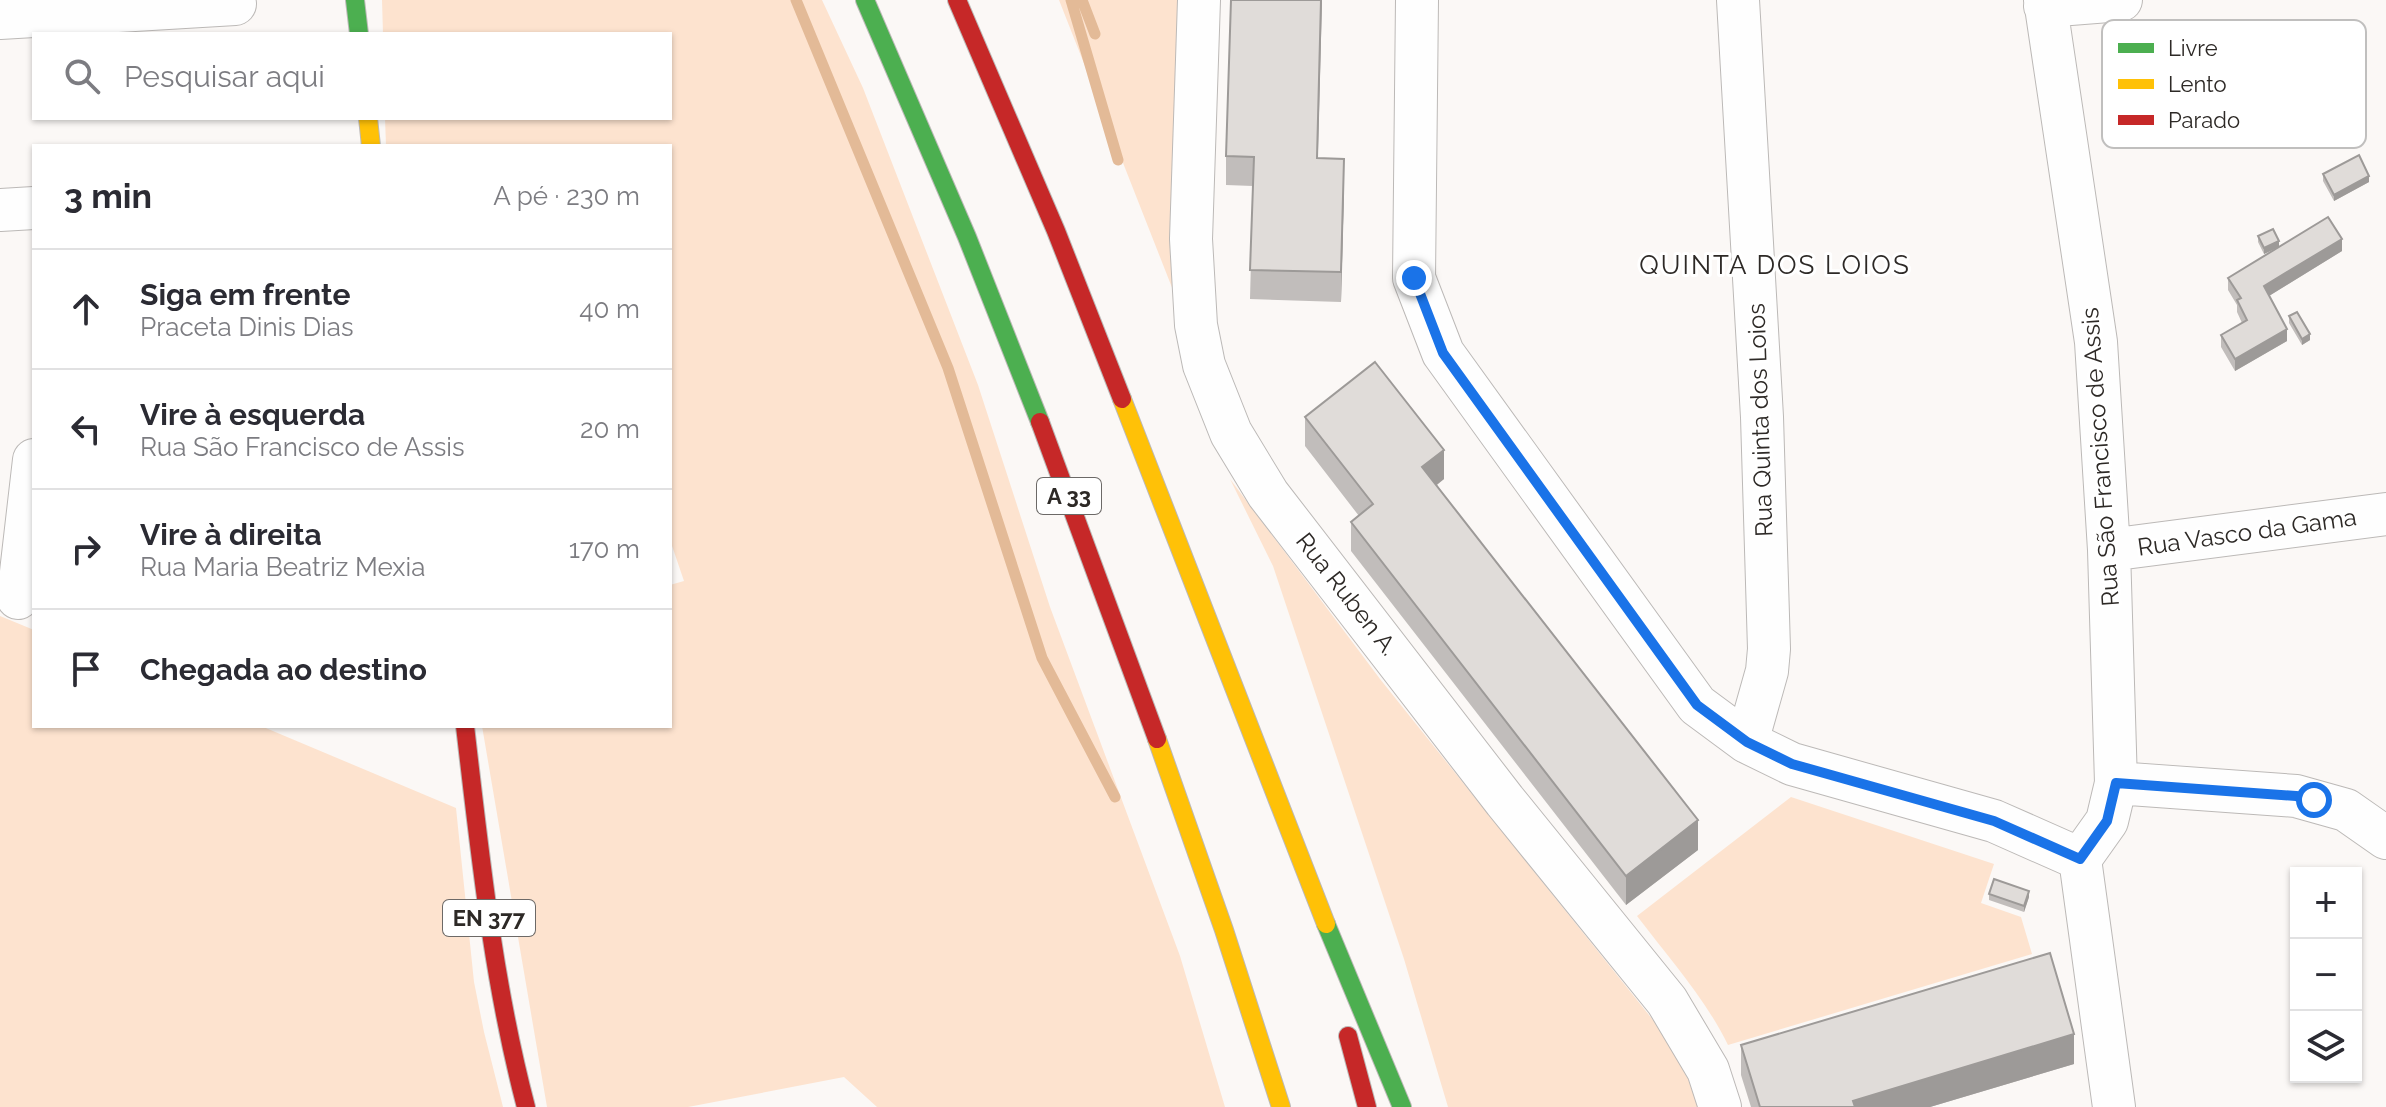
<!DOCTYPE html>
<html lang="pt">
<head>
<meta charset="utf-8">
<style>
	body { margin:0; font-family:Raleway,sans-serif; background:#f2f2f3; color:#2b2b33 }
	.controls { position:absolute; right:24px; bottom:24px; display:grid; overflow:hidden; border-radius:0px; box-shadow:0 2px 6px #0004 }
	.controls button { width:72px; height:72px; display:grid; place-items:center; padding:0; border:0; border-bottom:2px solid #e1e1e2; background:#fff; color:#2b2b33; font:40px sans-serif }
	.stop { position:absolute; width:24px; height:24px; margin:-18px; border:6px solid #1a73e8; border-radius:50%; background:#fff }
	.stop.end { background:#1a73e8; border-color:#fff; box-shadow:0 2px 8px #0008 }
	.list { margin:0; padding:0; list-style:none }
	h2 { display:flex; justify-content:space-between; align-items:center; height:104px; margin:0; padding:0 32px; font-size:34px }
	h2 small { font-size:26px; font-weight:400; color:#7c7c81 }
	.list li { display:grid; grid-template-columns:52px 1fr auto; gap:24px; align-items:center; box-sizing:border-box; height:120px; padding:0 32px; border-top:2px solid #e1e1e2 }
	.list b { display:block; font-size:30px; white-space:nowrap }
	.list p { margin:0; font-size:26px; white-space:nowrap; color:#7c7c81 }
	.list em { font-size:26px; font-style:normal; color:#7c7c81 }
	.icon { flex:none; width:44px; height:44px; fill:none; stroke:currentColor; stroke-width:2; stroke-linecap:round; stroke-linejoin:round }
	.map { position:relative; flex:none; width:2386px; height:1107px; overflow:hidden }
	.search { position:absolute; background:#fff; box-shadow:0 2px 6px #0004; left:32px; top:32px; width:640px; height:88px; display:flex; align-items:center; gap:20px; box-sizing:border-box; padding:0 28px; border-radius:0px; color:#7c7c81; font-size:30px }
	.panel { position:absolute; background:#fff; box-shadow:0 2px 6px #0004; left:32px; top:144px; width:640px; height:584px; border-radius:0px }
	.map>svg:first-child { display:block }
	.green { fill:#fde3cf }
	.lines { fill:none; stroke-linecap:round; stroke-linejoin:round }
	.stream { stroke:#e3ba97; stroke-width:11 }
	.street-casing { stroke:#bcb9b7; stroke-width:44 }
	.fast-casing { stroke:#bcb9b7; stroke-width:20 }
	.slow-casing { stroke:#bcb9b7; stroke-width:20 }
	.jam-casing { stroke:#bcb9b7; stroke-width:20 }
	.street { stroke:#fefefe; stroke-width:42 }
	.fast { stroke:#4caf50; stroke-width:18 }
	.slow { stroke:#ffc107; stroke-width:18 }
	.jam { stroke:#c62828; stroke-width:18 }
	.wall { fill:#c1bdbb }
	.shaded-wall { fill:#9d9a98 }
	.building { fill:#e0dcd9; stroke:#9d9a98; stroke-width:2 }
	.route { stroke:#1a73e8; stroke-width:10 }
	.labels { text-anchor:middle; dominant-baseline:central; stroke-width:6; stroke-linejoin:round; paint-order:stroke }
	.shield { fill:#fff; stroke:#6c6967; stroke-width:2 }
	.shield-label { font-size:22px; font-weight:bold; fill:#2d2926 }
	.street-label { font-size:24px; fill:#2d2926; stroke:#fff }
	.neighbourhood-label { font-size:26px; letter-spacing:2px; fill:#2d2926; stroke:#fff }
	.key { fill:#fff; stroke:#c0bfbe; stroke-width:2 }
	.key-label { font-size:22px; fill:#2d2926 }
</style>
</head>
<body>
<div class="map">
<svg width="2386" height="1107" viewBox="0 0 2386 1107">
	<rect width="100%" height="100%" fill="#fbf8f6"/>
	<path class="green" d="M 382,0 L 822,0 L 863,88 L 978,385 L 1050,607 L 1180,956 L 1225,1107 L 877,1107 L 844,1077 L 688,1107 L 547,1107 L 482,726 L 670,726 L 670,585 L 684,581 L 670,540 L 670,146 L 386,146 L 385,118 L 670,118 L 670,34 L 383,34 Z
		M 1059,0 L 1183,0 L 1182,313 Z
		M 1230,479 L 1380,679 L 1701,1080 L 1709,1107 L 1448,1107 L 1404,959 L 1273,566 Z
		M 0,616 L 34,630 L 34,726 L 261,726 L 456,808 L 474,982 L 484,1032 L 503,1107 L 0,1107 Z
		M 1791,797 L 1994,864 L 1981,903 L 2021,917 L 2032,954 L 1728,1045 C 1705,998 1669,958 1637,916 Z"/>
	<g class="lines">
		<path class="stream" d="M 796,0 L 948,368 L 1042,658 L 1115,797
			M 1071,0 L 1118,160
			M 1082,0 L 1095,34"/>
		<defs>
			<path id="street" d="M 1199,0 L 1191,239 L 1196,325 L 1204,365 L 1231,433 L 1268,494 L 1505,801 L 1667,1001 L 1708,1070 L 1720,1107
				M 1417,0 L 1414,278 L 1443,353 L 1697,705 L 1747,742 L 1792,764 L 1994,821 L 2080,859
				M 1738,0 L 1762,417 L 1769,649 L 1767,671 L 1747,742
				M 2045,0 L 2096,342 L 2109,550 L 2116,783 L 2107,821 L 2080,859
				M 2045,6 L 2121,0
				M 0,18 L 235,4
				M 0,210 L 34,208
				M 2109,550 L 2386,514
				M 18,598 L 34,460
				M 2116,783 L 2296,796 L 2346,810 L 2386,838
				M 2080,859 L 2114,1107"/>
			<path id="fast" d="M 355,0 L 359,34
				M 865,0 L 967,237 L 1040,422
				M 1326,924 L 1402,1107"/>
			<path id="slow" d="M 368,118 L 371,146
				M 1122,399 L 1326,924
				M 1157,739 L 1224,930 L 1281,1107"/>
			<path id="jam" d="M 957,0 L 1056,231 L 1122,399
				M 1040,422 L 1157,739
				M 465,726 C 480,854 493,982 526,1107
				M 1348,1036 L 1367,1107"/>
		</defs>
		<use href="#street" class="street-casing"/>
		<use href="#fast" class="fast-casing"/>
		<use href="#slow" class="slow-casing"/>
		<use href="#jam" class="jam-casing"/>
		<use href="#street" class="street"/>
		<use href="#fast" class="fast"/>
		<use href="#slow" class="slow"/>
		<use href="#jam" class="jam"/>
	</g>
	<path class="wall" d="M 1226,156 L 1317,158 L 1344,188 L 1341,302 L 1250,299 L 1253,186 L 1226,185 Z
		M 2323,174 L 2369,182 L 2334,201 L 2323,181 Z
		M 2258,236 L 2279,247 L 2342,251 L 2269,296 L 2287,341 L 2235,371 L 2221,347 L 2221,335 L 2242,323 L 2237,312 L 2237,305 L 2228,290 L 2228,278 L 2277,248 L 2264,254 L 2258,242 Z
		M 2289,316 L 2310,340 L 2302,345 L 2289,323 Z
		M 1305,417 L 1444,479 L 1437,485 L 1698,850 L 1626,905 L 1351,551 L 1351,522 L 1359,516 L 1305,446 Z
		M 1989,894 L 2029,897 L 2024,912 L 1989,900 Z
		M 1741,1045 L 2074,1064 L 1930,1107 L 1751,1107 L 1741,1075 Z"/>
	<path class="shaded-wall" d="M 1321,0 L 1322,0 L 1317,188 L 1317,158 Z
		M 1344,159 L 1344,188 L 1341,302 L 1341,272 Z
		M 2369,176 L 2369,182 L 2334,201 L 2334,195 Z
		M 2342,239 L 2342,251 L 2264,299 L 2264,286 Z
		M 2279,241 L 2279,247 L 2264,254 L 2264,248 Z
		M 2287,329 L 2287,341 L 2235,371 L 2235,359 Z
		M 2310,334 L 2310,340 L 2302,345 L 2302,339 Z
		M 1444,450 L 1444,479 L 1422,496 L 1422,467 Z
		M 1698,820 L 1698,850 L 1626,905 L 1626,876 Z
		M 2029,891 L 2029,897 L 2024,912 L 2024,906 Z
		M 2074,1034 L 2074,1064 L 1930,1107 L 1853,1107 L 1853,1101 Z"/>
	<path class="building" d="M 1231,0 L 1321,0 L 1317,158 L 1344,159 L 1341,272 L 1250,270 L 1254,157 L 1226,156 Z
		M 2359,155 L 2369,176 L 2334,195 L 2323,174 Z
		M 2328,217 L 2342,239 L 2264,286 L 2287,329 L 2235,359 L 2221,335 L 2247,320 L 2237,300 L 2241,298 L 2228,278 Z
		M 2273,229 L 2279,241 L 2264,248 L 2258,236 Z
		M 2297,312 L 2310,334 L 2302,339 L 2289,316 Z
		M 1375,362 L 1444,450 L 1422,467 L 1698,820 L 1626,876 L 1351,522 L 1373,504 L 1305,417 Z
		M 1994,879 L 2029,891 L 2024,906 L 1989,894 Z
		M 2050,953 L 2074,1034 L 1853,1101 L 1855,1107 L 1760,1107 L 1741,1045 Z"/>
	<g class="lines">
		<path class="route" d="M 1414,278 L 1443,353 L 1697,705 L 1747,742 L 1792,764 L 1994,821 L 2080,859 L 2107,821 L 2116,783 L 2296,796 L 2314,800"/>
	</g>
	<g class="labels">
		<g class="shield">
			<rect x="1037" y="478" width="64" height="36" rx="6"/>
			<rect x="443" y="900" width="92" height="36" rx="6"/>
		</g>
		<g class="shield-label">
			<text x="1069" y="496">A 33</text>
			<text x="489" y="918">EN 377</text>
		</g>
		<g class="street-label">
			<text transform="translate(1760 420) rotate(-92)">Rua Quinta dos Loios</text>
			<text transform="translate(2100 457) rotate(-94)">Rua São Francisco de Assis</text>
			<text transform="translate(2247 532) rotate(-8)">Rua Vasco da Gama</text>
			<text transform="translate(1347 594) rotate(52)">Rua Ruben A.</text>
		</g>
		<g class="neighbourhood-label">
			<text x="1775" y="265">QUINTA DOS LOIOS</text>
		</g>
	</g>
	<rect x="2102" y="20" width="264" height="128" rx="12" class="key"/>
	<rect x="2118" y="43" width="36" height="10" fill="#4caf50"/>
	<rect x="2118" y="79" width="36" height="10" fill="#ffc107"/>
	<rect x="2118" y="115" width="36" height="10" fill="#c62828"/>
	<g class="key-label">
		<text x="2168" y="56">Livre</text>
		<text x="2168" y="92">Lento</text>
		<text x="2168" y="128">Parado</text>
	</g>
</svg>
<div class="controls">
<button>+</button>
<button>−</button>
<button><svg class="icon" aria-label="layers" viewBox="0 0 24 24"><path d="M12 4l9 5-9 5-9-5zM3 14l9 5 9-5"/></svg></button>
</div>
<div class="stop" style="left:2314px;top:800px"></div>
<div class="stop end" style="left:1414px;top:278px"></div>
<div class="search"><svg class="icon" aria-label="search" viewBox="0 0 24 24"><circle cx="10" cy="10" r="6"/><path d="M15 15l6 6"/></svg>Pesquisar aqui</div>
<section class="panel">
<h2>3 min<small>A pé · 230 m</small></h2>
<ul class="list">
<li><svg class="icon" aria-label="ahead" viewBox="0 0 24 24"><path d="M12 20V5M6 11l6-6 6 6"/></svg><div><b>Siga em frente</b><p>Praceta Dinis Dias</p></div><em>40 m</em></li>
<li><svg class="icon" aria-label="left" viewBox="0 0 24 24"><path d="M17 20v-9H6M10 6l-5 5 5 5"/></svg><div><b>Vire à esquerda</b><p>Rua São Francisco de Assis</p></div><em>20 m</em></li>
<li><svg class="icon" aria-label="right" viewBox="0 0 24 24"><path d="M7 20v-9h11M14 6l5 5-5 5"/></svg><div><b>Vire à direita</b><p>Rua Maria Beatriz Mexia</p></div><em>170 m</em></li>
<li><svg class="icon" aria-label="arrive" viewBox="0 0 24 24"><path d="M6 21V4h12l-3 4 3 4H6"/></svg><div><b>Chegada ao destino</b></div></li>
</ul>
</section>
</div>
</body>
</html>
